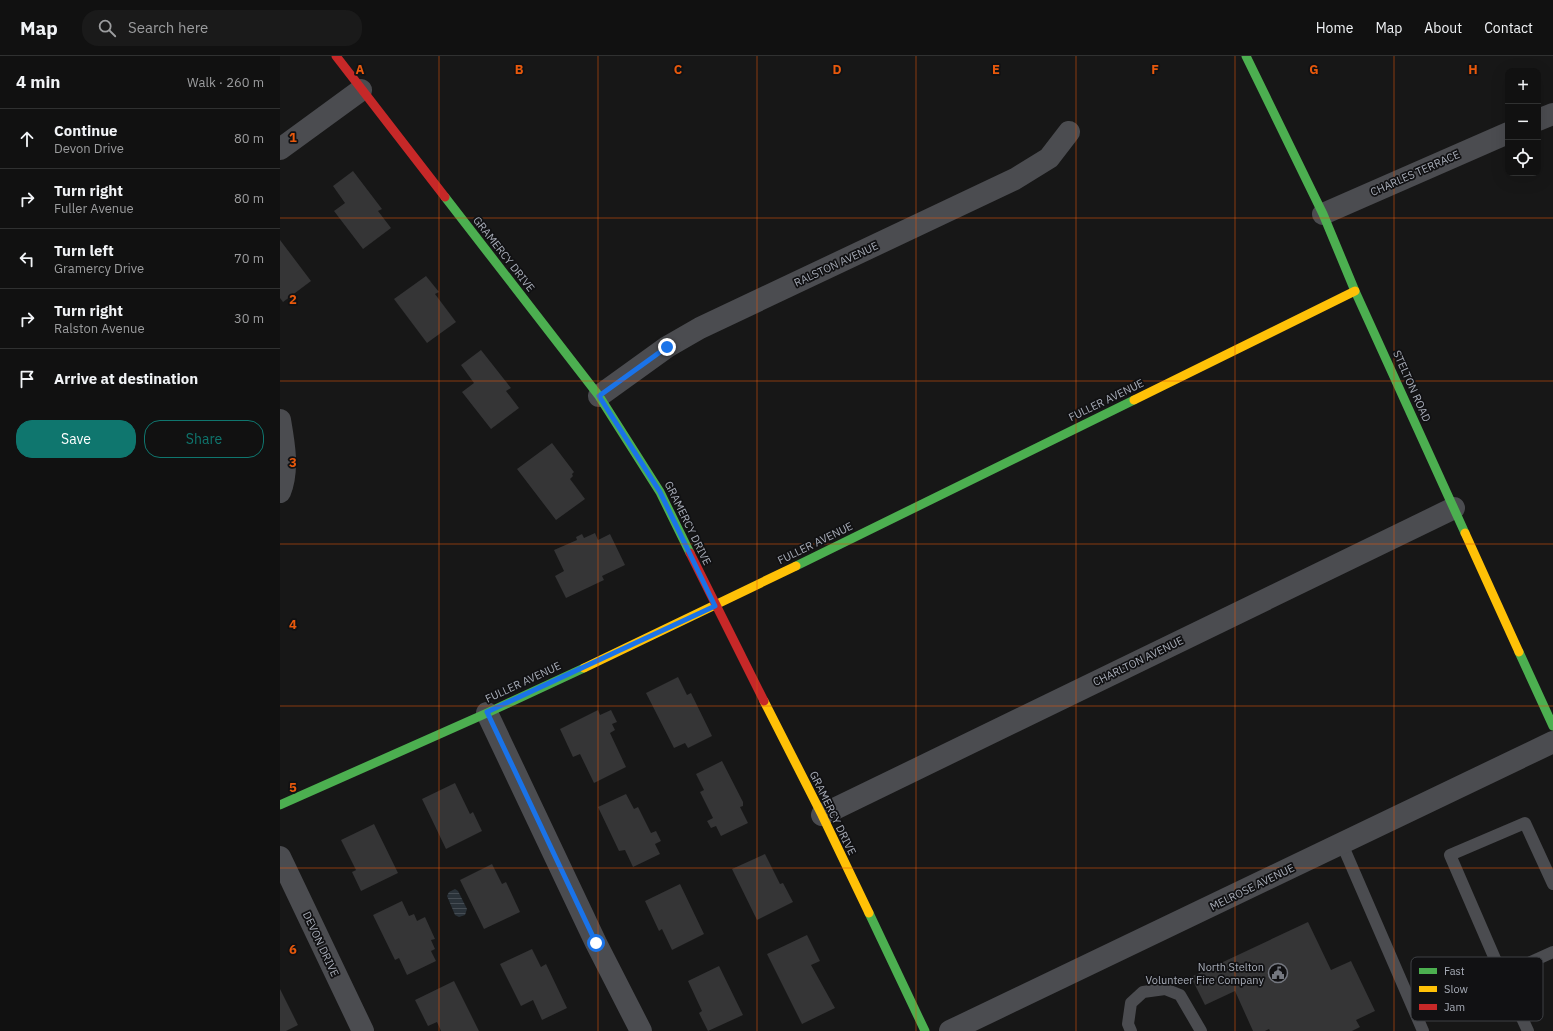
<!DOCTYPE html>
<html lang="en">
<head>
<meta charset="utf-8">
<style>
	body { margin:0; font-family:"IBM Plex Sans",sans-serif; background:#1a1a1a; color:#f1f3f6 }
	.controls { position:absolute; right:12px; top:12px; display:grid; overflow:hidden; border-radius:8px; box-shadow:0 4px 16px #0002 }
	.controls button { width:36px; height:36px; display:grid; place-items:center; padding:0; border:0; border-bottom:1px solid #303131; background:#111; color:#f1f3f6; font:20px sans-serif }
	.stop { position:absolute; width:12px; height:12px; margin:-9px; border:3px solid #1a73e8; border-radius:50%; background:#fff }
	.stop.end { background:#1a73e8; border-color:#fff; box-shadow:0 1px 4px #0008 }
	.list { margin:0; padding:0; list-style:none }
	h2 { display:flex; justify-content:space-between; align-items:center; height:52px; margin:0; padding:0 16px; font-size:17px }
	h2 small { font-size:13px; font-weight:400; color:#9c9d9f }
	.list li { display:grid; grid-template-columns:26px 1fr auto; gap:12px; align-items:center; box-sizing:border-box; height:60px; padding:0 16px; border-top:1px solid #303131 }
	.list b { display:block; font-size:15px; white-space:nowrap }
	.list p { margin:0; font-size:13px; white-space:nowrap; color:#9c9d9f }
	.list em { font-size:13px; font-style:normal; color:#9c9d9f }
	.actions { display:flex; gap:8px; padding:12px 16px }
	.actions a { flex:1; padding:9px 0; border:1px solid #0f766e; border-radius:16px; text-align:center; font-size:14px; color:#0f766e }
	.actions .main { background:#0f766e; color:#fff }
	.icon { flex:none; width:22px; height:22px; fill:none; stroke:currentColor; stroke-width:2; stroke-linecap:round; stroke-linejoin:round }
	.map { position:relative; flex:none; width:1273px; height:975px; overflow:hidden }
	header { display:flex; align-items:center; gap:24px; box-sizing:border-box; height:56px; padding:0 20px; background:#111; border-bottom:1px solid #303131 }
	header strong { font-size:19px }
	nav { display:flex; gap:22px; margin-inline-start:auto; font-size:14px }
	.search { width:280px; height:36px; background:#1a1a1a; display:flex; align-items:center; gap:10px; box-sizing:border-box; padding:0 14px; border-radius:16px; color:#9c9d9f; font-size:15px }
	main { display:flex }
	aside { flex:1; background:#111 }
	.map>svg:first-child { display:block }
	.water { fill:url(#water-rules) }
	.building { fill:#353536 }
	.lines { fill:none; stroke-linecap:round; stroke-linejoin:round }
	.lane { stroke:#4b4c50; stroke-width:12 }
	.street { stroke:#4b4c50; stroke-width:22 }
	.fast { stroke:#4caf50; stroke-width:9 }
	.slow { stroke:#ffc107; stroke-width:9 }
	.jam { stroke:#c62828; stroke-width:9 }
	.route { stroke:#1a73e8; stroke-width:5 }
	.grid { fill:none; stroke:#e8590c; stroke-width:1; stroke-opacity:0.55 }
	.labels { text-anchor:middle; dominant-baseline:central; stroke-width:3.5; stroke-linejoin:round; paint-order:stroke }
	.street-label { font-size:11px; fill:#a8adb8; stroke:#111113 }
	.poi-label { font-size:11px; fill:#a8adb8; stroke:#111113; text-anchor:end }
	.key { fill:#111113; stroke:#3e4045; stroke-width:1 }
	.key-label { font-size:11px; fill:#a8adb8 }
	.grid-label { font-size:13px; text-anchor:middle; font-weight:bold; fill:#e8590c; stroke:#111113; stroke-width:3.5; stroke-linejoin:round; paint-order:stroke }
</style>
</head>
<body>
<header>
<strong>Map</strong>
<div class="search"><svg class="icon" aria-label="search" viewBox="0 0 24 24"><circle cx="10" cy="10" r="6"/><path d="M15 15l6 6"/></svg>Search here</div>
<nav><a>Home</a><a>Map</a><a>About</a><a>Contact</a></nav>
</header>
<main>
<aside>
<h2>4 min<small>Walk · 260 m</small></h2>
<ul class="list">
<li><svg class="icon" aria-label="ahead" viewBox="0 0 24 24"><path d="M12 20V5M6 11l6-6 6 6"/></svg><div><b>Continue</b><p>Devon Drive</p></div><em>80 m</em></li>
<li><svg class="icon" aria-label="right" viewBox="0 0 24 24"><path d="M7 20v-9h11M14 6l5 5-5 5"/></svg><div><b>Turn right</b><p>Fuller Avenue</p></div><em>80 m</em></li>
<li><svg class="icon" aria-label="left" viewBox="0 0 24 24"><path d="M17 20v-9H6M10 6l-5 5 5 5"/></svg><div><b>Turn left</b><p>Gramercy Drive</p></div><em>70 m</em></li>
<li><svg class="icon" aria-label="right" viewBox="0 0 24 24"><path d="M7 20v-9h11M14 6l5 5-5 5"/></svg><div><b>Turn right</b><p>Ralston Avenue</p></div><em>30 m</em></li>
<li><svg class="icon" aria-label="arrive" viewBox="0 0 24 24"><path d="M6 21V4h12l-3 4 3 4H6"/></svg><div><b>Arrive at destination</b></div></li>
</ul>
<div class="actions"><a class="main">Save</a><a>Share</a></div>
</aside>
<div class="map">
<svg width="1273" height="975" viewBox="0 0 1273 975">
	<defs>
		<pattern id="water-rules" width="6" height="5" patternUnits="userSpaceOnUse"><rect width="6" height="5" fill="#2a3239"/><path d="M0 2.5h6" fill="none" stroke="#464d54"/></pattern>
	</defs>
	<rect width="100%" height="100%" fill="#171717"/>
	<path class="water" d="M 175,833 L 178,835 L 187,853 L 185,859 L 179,861 L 175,859 L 167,840 L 169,836 Z"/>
	<path class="building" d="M 73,115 L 102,153 L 98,155 L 111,172 L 83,193 L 54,155 L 65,147 L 53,130 Z
		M 0,184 L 31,225 L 3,246 L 0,242 Z
		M 146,220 L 159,236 L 155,238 L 176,266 L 147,287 L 114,243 Z
		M 201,294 L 231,332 L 226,335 L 239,352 L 211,373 L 182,336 L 194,327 L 181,309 Z
		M 272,387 L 294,416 L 292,418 L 293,420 L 290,423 L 305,443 L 276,464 L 237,413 Z
		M 315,477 L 318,484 L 330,478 L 345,509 L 322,520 L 324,524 L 286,542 L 275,520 L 284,515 L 274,494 L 297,484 L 296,481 L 302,478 L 304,482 Z
		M 398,621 L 407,639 L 411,637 L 432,680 L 408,692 L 405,687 L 394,692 L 366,637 Z
		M 318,654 L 320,659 L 331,654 L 337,666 L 332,668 L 335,674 L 330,677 L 346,711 L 314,727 L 300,698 L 293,701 L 280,673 Z
		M 442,705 L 463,746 L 463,750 L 460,751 L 468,767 L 441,780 L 436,770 L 431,772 L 427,765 L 433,762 L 420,736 L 424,734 L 416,718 Z
		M 175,727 L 190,758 L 193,756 L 202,775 L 166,793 L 142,743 Z
		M 346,738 L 354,753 L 358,751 L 371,777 L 376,775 L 381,785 L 375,788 L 380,798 L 353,811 L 345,794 L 339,795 L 318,751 Z
		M 94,768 L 118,817 L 81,835 L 72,816 L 76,814 L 61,784 Z
		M 485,798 L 500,828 L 503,827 L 513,846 L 477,864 L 452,813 Z
		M 212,808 L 222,828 L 226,826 L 240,856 L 204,873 L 180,824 Z
		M 400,828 L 424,878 L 392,894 L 382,873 L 379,875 L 365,845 Z
		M 122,845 L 129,860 L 134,858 L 137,865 L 145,861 L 155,883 L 151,884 L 155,893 L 151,895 L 156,905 L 127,919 L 119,902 L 115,904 L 93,859 Z
		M 1028,866 L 1051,914 L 1071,905 L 1095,955 L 1076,964 L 1080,971 L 1072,975 L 990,975 L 989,973 L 985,975 L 973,975 L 955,935 L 925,949 L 911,921 Z
		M 527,879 L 540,905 L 531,909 L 555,952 L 522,968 L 487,898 Z
		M 252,893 L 261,911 L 266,908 L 287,952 L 262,964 L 253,944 L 241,950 L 220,908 Z
		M 439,910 L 463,959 L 428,975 L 419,957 L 422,955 L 408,925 Z
		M 174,925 L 199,975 L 161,975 L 157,966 L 148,970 L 135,944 Z
		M 0,933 L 18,969 L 6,975 L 0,975 Z"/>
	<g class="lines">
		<path class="lane" d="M 1062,788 L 1143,975
			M 1273,828 L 1245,767 L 1170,799 L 1222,919 L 1273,896
			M 1222,919 L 1248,975
			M 851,975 L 848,968 L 851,947 L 863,936 L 885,933 L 900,939 L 921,975"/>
		<path class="street" d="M 1258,64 L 1273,58
			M 0,93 L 81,34
			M 1043,158 L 1228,77
			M 319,340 L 387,291 L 420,272 L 735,123 L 769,102 L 789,76
			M 0,364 C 4,387 9,414 0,436
			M 207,657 L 316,887 L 361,975
			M 542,759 L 1174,452
			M 0,801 L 83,975
			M 670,975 L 1273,686"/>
		<path class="fast" d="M 966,0 L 1043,158 L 1075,235 L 1185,477
			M 165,141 L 319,340 L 380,436 L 410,497
			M 516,510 L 854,344
			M 1239,596 L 1273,670
			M 0,749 L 207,657 L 304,612
			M 589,857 L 645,975"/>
		<path class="slow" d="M 854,344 L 1075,235
			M 1185,477 L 1239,596
			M 304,612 L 516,510
			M 484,645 L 542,759 L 589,857"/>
		<path class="jam" d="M 56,0 L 165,141
			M 410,497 L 484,645"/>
	</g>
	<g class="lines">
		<path class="route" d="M 316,887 L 207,656 L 435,550 L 380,436 L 319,340 L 387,291"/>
	</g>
	<path class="grid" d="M 159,0 L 159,975M 318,0 L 318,975M 477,0 L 477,975M 636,0 L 636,975M 796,0 L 796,975M 955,0 L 955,975M 1114,0 L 1114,975M 0,162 L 1273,162M 0,325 L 1273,325M 0,488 L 1273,488M 0,650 L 1273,650M 0,812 L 1273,812"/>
	<defs>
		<symbol id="civic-ring" viewBox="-11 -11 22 22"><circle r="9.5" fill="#111113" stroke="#757880" stroke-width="1.5"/><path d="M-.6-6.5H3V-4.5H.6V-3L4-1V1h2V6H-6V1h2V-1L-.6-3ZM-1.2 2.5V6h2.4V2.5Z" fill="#757880"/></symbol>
	</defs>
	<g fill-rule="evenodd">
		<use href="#civic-ring" x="987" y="906" width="22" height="22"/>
	</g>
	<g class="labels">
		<g class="street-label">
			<text transform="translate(1135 117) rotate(-24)">CHARLES TERRACE</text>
			<text transform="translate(224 198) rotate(52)">GRAMERCY DRIVE</text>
			<text transform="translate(556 208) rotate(-25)">RALSTON AVENUE</text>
			<text transform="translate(1132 330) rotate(66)">STELTON ROAD</text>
			<text transform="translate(826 344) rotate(-26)">FULLER AVENUE</text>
			<text transform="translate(408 467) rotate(64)">GRAMERCY DRIVE</text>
			<text transform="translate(535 487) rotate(-26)">FULLER AVENUE</text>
			<text transform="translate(858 605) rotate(-26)">CHARLTON AVENUE</text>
			<text transform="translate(243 626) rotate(-25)">FULLER AVENUE</text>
			<text transform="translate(553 757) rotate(64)">GRAMERCY DRIVE</text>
			<text transform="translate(972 831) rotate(-26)">MELROSE AVENUE</text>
			<text transform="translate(41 888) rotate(65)">DEVON DRIVE</text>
		</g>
		<g class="poi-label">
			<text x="984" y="911">North Stelton<tspan x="984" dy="13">Volunteer Fire Company</tspan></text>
		</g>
	</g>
	<rect x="1131" y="901" width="132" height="64" rx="6" class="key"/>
	<rect x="1139" y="912" width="18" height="6" fill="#4caf50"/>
	<rect x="1139" y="930" width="18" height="6" fill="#ffc107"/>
	<rect x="1139" y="948" width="18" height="6" fill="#c62828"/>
	<g class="key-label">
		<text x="1164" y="919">Fast</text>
		<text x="1164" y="937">Slow</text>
		<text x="1164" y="955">Jam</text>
	</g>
	<g class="grid-label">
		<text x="80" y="18">A</text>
		<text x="239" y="18">B</text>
		<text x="398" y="18">C</text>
		<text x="557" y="18">D</text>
		<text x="716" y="18">E</text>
		<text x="875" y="18">F</text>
		<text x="1034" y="18">G</text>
		<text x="1193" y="18">H</text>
		<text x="13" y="86">1</text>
		<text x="13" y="248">2</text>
		<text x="13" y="411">3</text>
		<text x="13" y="573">4</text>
		<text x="13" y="736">5</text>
		<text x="13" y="898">6</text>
	</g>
</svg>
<div class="controls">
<button>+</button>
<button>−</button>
<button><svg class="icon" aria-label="locate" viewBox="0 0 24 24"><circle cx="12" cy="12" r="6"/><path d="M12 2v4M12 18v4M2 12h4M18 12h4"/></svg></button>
</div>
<div class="stop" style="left:316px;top:887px"></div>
<div class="stop end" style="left:387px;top:291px"></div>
</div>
</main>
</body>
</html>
